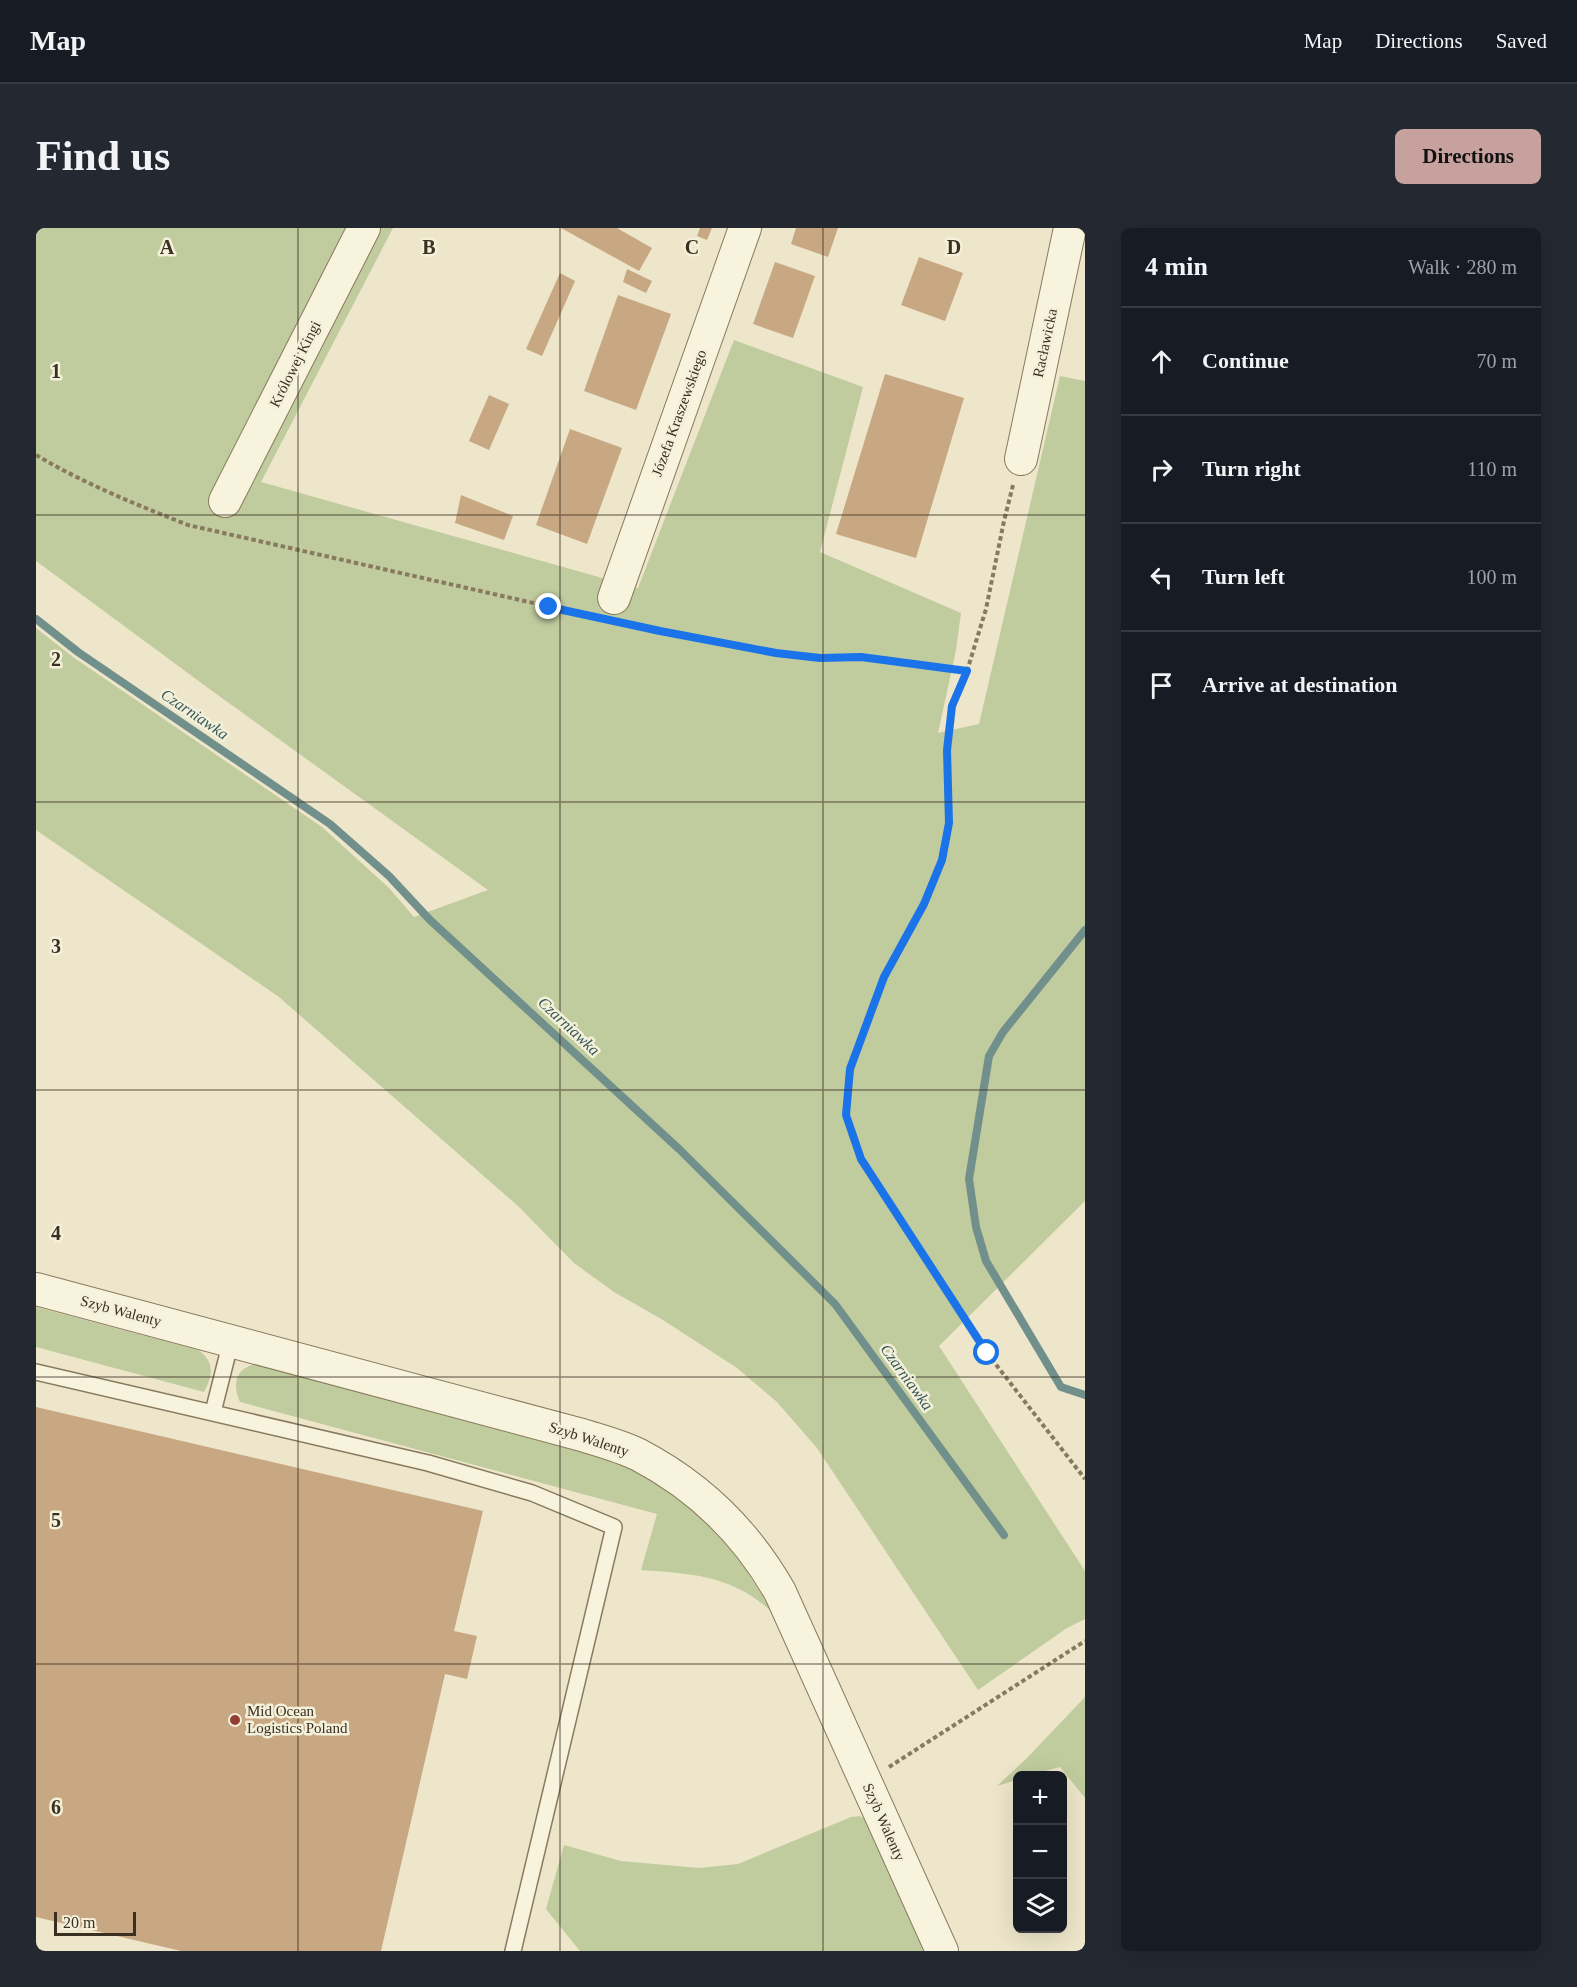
<!DOCTYPE html>
<html lang="en">
<head>
<meta charset="utf-8">
<style>
	body { margin:0; font-family:"Times New Roman",serif; background:#242831; color:#f1f3f6 }
	.controls { position:absolute; right:18px; bottom:18px; display:grid; overflow:hidden; border-radius:9px; box-shadow:0 6px 24px #0002 }
	.controls button { width:54px; height:54px; display:grid; place-items:center; padding:0; border:0; border-bottom:2px solid #363941; background:#171b24; color:#f1f3f6; font:30px sans-serif }
	.scale { position:absolute; left:18px; bottom:15px; width:82px; box-sizing:border-box; padding-left:6px; border:3px solid #3a3022; border-top:0; font-size:16px; line-height:21px; white-space:nowrap; color:#3a3022; -webkit-text-stroke:4px #f4f0d9; paint-order:stroke }
	.stop { position:absolute; width:18px; height:18px; margin:-14px; border:4px solid #1a73e8; border-radius:50%; background:#fff }
	.stop.end { background:#1a73e8; border-color:#fff; box-shadow:0 2px 6px #0008 }
	.list { margin:0; padding:0; list-style:none }
	h2 { display:flex; justify-content:space-between; align-items:center; height:78px; margin:0; padding:0 24px; font-size:26px }
	h2 small { font-size:20px; font-weight:400; color:#9ea1a6 }
	.list li { display:grid; grid-template-columns:39px 1fr auto; gap:18px; align-items:center; box-sizing:border-box; height:108px; padding:0 24px; border-top:2px solid #363941 }
	.list b { display:block; font-size:22px; white-space:nowrap }
	.list em { font-size:20px; font-style:normal; color:#9ea1a6 }
	.icon { flex:none; width:33px; height:33px; fill:none; stroke:currentColor; stroke-width:2; stroke-linecap:round; stroke-linejoin:round }
	.map { position:relative; flex:none; width:1049px; height:1723px; overflow:hidden; border-radius:9px }
	header { display:flex; align-items:center; gap:36px; box-sizing:border-box; height:84px; padding:0 30px; background:#171b24; border-bottom:2px solid #363941 }
	header strong { font-size:28px }
	nav { display:flex; gap:33px; margin-inline-start:auto; font-size:21px }
	.intro { display:flex; align-items:center; justify-content:space-between; box-sizing:border-box; height:144px; padding:0 36px }
	h1 { margin:0; font-size:42px }
	.button { padding:15px 27px; border-radius:9px; background:#c7a19e; color:#111; font-size:21px; font-weight:700 }
	main { display:flex; gap:36px; padding:0 36px }
	aside { flex:1; background:#171b24; border-radius:9px; box-shadow:0 6px 24px #0002 }
	.map>svg:first-child { display:block }
	.green { fill:#c0cb9e }
	.lines { fill:none; stroke-linecap:round; stroke-linejoin:round }
	.stream { stroke:#71908c; stroke-width:8 }
	.building { fill:#c8a882 }
	.lane-casing { stroke:#887a5f; stroke-width:18 }
	.street-casing { stroke:#887a5f; stroke-width:34 }
	.path { stroke:#887a5f; stroke-width:4; stroke-dasharray:4.5 3; stroke-linecap:butt }
	.lane { stroke:#f7f3dd; stroke-width:15 }
	.street { stroke:#f7f3dd; stroke-width:32 }
	.route { stroke:#1a73e8; stroke-width:8 }
	.grid { fill:none; stroke:#3a3022; stroke-width:1.5; stroke-opacity:0.55 }
	.poi-dot { fill:#943d33; stroke:#f4f0d9; stroke-width:2 }
	.labels { text-anchor:middle; dominant-baseline:central; stroke-width:5; stroke-linejoin:round; paint-order:stroke }
	.street-label { font-size:15px; fill:#3a3022; stroke:#f4f0d9 }
	.poi-label { font-size:15px; fill:#3a3022; stroke:#f4f0d9; text-anchor:start }
	.water-label { font-size:16px; font-style:italic; fill:#325759; stroke:#f4f0d9 }
	.grid-label { font-size:20px; text-anchor:middle; font-weight:bold; fill:#3a3022; stroke:#f4f0d9; stroke-width:5; stroke-linejoin:round; paint-order:stroke }
</style>
</head>
<body>
<header>
<strong>Map</strong>
<nav><a>Map</a><a>Directions</a><a>Saved</a></nav>
</header>
<div class="intro"><h1>Find us</h1><a class="button">Directions</a></div>
<main>
<div class="map">
<svg width="1049" height="1723" viewBox="0 0 1049 1723">
	<rect width="100%" height="100%" fill="#ede6ca"/>
	<path class="green" d="M 0,0 L 357,0 L 225,254 L 602,360 L 698,112 L 827,159 L 784,324 L 925,385 L 920,422 L 902,505 L 943,496 L 1024,148 L 1049,153 L 1049,973 L 903,1118 L 1049,1343 L 1049,1391 L 1031,1400 L 942,1462 L 781,1220 L 741,1174 L 701,1140 L 627,1092 L 578,1064 L 538,1035 L 482,978 L 243,769 L 0,602 L 0,400 L 37,429 L 286,599 L 353,660 L 378,689 L 452,662 L 179,465 L 0,333 Z
		M 0,1079 L 162,1122 C 179,1133 177,1148 168,1164 L 0,1119 Z
		M 224,1135 L 599,1238 L 659,1283 L 701,1328 L 738,1386 C 697,1347 658,1346 605,1342 L 621,1286 L 204,1174 C 195,1154 201,1138 224,1135 Z
		M 1049,1469 L 1049,1570 L 1024,1539 L 995,1547 L 981,1548 L 981,1552 L 961,1558 L 990,1531 Z
		M 823,1588 L 830,1591 L 889,1723 L 544,1723 L 510,1681 L 528,1617 L 585,1633 L 663,1640 L 702,1636 L 815,1589 Z"/>
	<g class="lines">
		<path class="stream" d="M 0,391 L 42,424 L 294,596 L 353,648 L 394,692 L 643,921 L 799,1076 L 968,1307
			M 1049,702 L 967,804 L 953,828 L 933,951 L 940,999 L 950,1033 L 1025,1159 L 1049,1167"/>
	</g>
	<path class="building" d="M 525,0 L 581,0 L 616,20 L 603,43 Z
		M 664,0 L 676,0 L 671,12 L 661,8 Z
		M 760,0 L 802,0 L 792,29 L 755,16 Z
		M 883,29 L 927,45 L 909,93 L 865,77 Z
		M 739,34 L 779,48 L 757,110 L 717,96 Z
		M 591,41 L 616,53 L 610,65 L 587,54 Z
		M 524,45 L 539,53 L 506,128 L 490,121 Z
		M 582,67 L 635,86 L 600,182 L 548,163 Z
		M 849,146 L 928,170 L 880,330 L 800,306 Z
		M 453,167 L 473,176 L 453,222 L 433,213 Z
		M 534,201 L 586,220 L 551,316 L 500,297 Z
		M 425,267 L 477,288 L 468,312 L 419,295 Z
		M 0,1179 L 447,1283 L 418,1403 L 441,1408 L 431,1451 L 409,1446 L 345,1723 L 145,1723 L 0,1689 Z"/>
	<g class="lines">
		<defs>
			<path id="lane" d="M 0,1144 L 392,1235 L 496,1265 L 578,1299 L 477,1723
				M 177,1184 L 195,1113"/>
			<path id="street" d="M 985,231 L 1034,0
				M 189,273 L 328,0
				M 578,370 L 709,0
				M 0,1061 L 546,1207 C 565,1213 585,1218 603,1227 C 664,1259 710,1304 744,1364 L 906,1723"/>
		</defs>
		<use href="#lane" class="lane-casing"/>
		<use href="#street" class="street-casing"/>
		<path class="path" d="M 0,227 C 49,256 99,276 152,297 L 555,388
			M 977,257 L 968,293 L 950,381 L 931,443 L 916,478 L 911,522 L 913,595 L 906,632 L 888,676 L 848,749 L 814,841 L 810,887 L 825,931 L 951,1125 L 1049,1251
			M 591,396 L 739,425 L 784,430 L 825,429 L 931,443
			M 853,1539 L 1049,1413"/>
		<use href="#lane" class="lane"/>
		<use href="#street" class="street"/>
	</g>
	<g class="lines">
		<path class="route" d="M 513,379 L 624,403 L 740,425 L 784,430 L 825,429 L 931,443 L 916,478 L 911,522 L 913,595 L 906,632 L 888,676 L 848,749 L 814,841 L 810,887 L 825,931 L 951,1125"/>
	</g>
	<path class="grid" d="M 262,0 L 262,1723M 524,0 L 524,1723M 787,0 L 787,1723M 0,287 L 1049,287M 0,574 L 1049,574M 0,862 L 1049,862M 0,1149 L 1049,1149M 0,1436 L 1049,1436"/>
	<circle class="poi-dot" cx="199" cy="1492" r="6"/>
	<g class="labels">
		<g class="street-label">
			<text transform="translate(1009 115) rotate(-78)">Racławicka</text>
			<text transform="translate(259 136) rotate(-63)">Królowej Kingi</text>
			<text transform="translate(643 185) rotate(-70)">Józefa Kraszewskiego</text>
			<text transform="translate(85 1083) rotate(15)">Szyb Walenty</text>
			<text transform="translate(553 1211) rotate(18)">Szyb Walenty</text>
			<text transform="translate(848 1594) rotate(66)">Szyb Walenty</text>
		</g>
		<g class="poi-label">
			<text x="211" y="1483">Mid Ocean<tspan x="211" dy="17">Logistics Poland</tspan></text>
		</g>
		<g class="water-label">
			<text transform="translate(159 486) rotate(34)">Czarniawka</text>
			<text transform="translate(533 798) rotate(43)">Czarniawka</text>
			<text transform="translate(871 1149) rotate(54)">Czarniawka</text>
		</g>
	</g>
	<g class="grid-label">
		<text x="131" y="26">A</text>
		<text x="393" y="26">B</text>
		<text x="656" y="26">C</text>
		<text x="918" y="26">D</text>
		<text x="20" y="150">1</text>
		<text x="20" y="438">2</text>
		<text x="20" y="725">3</text>
		<text x="20" y="1012">4</text>
		<text x="20" y="1299">5</text>
		<text x="20" y="1586">6</text>
	</g>
</svg>
<div class="controls">
<button>+</button>
<button>−</button>
<button><svg class="icon" aria-label="layers" viewBox="0 0 24 24"><path d="M12 4l9 5-9 5-9-5zM3 14l9 5 9-5"/></svg></button>
</div>
<div class="scale">20 m</div>
<div class="stop" style="left:951px;top:1125px"></div>
<div class="stop end" style="left:513px;top:379px"></div>
</div>
<aside>
<h2>4 min<small>Walk · 280 m</small></h2>
<ul class="list">
<li><svg class="icon" aria-label="ahead" viewBox="0 0 24 24"><path d="M12 20V5M6 11l6-6 6 6"/></svg><div><b>Continue</b></div><em>70 m</em></li>
<li><svg class="icon" aria-label="right" viewBox="0 0 24 24"><path d="M7 20v-9h11M14 6l5 5-5 5"/></svg><div><b>Turn right</b></div><em>110 m</em></li>
<li><svg class="icon" aria-label="left" viewBox="0 0 24 24"><path d="M17 20v-9H6M10 6l-5 5 5 5"/></svg><div><b>Turn left</b></div><em>100 m</em></li>
<li><svg class="icon" aria-label="arrive" viewBox="0 0 24 24"><path d="M6 21V4h12l-3 4 3 4H6"/></svg><div><b>Arrive at destination</b></div></li>
</ul>
</aside>
</main>
</body>
</html>
